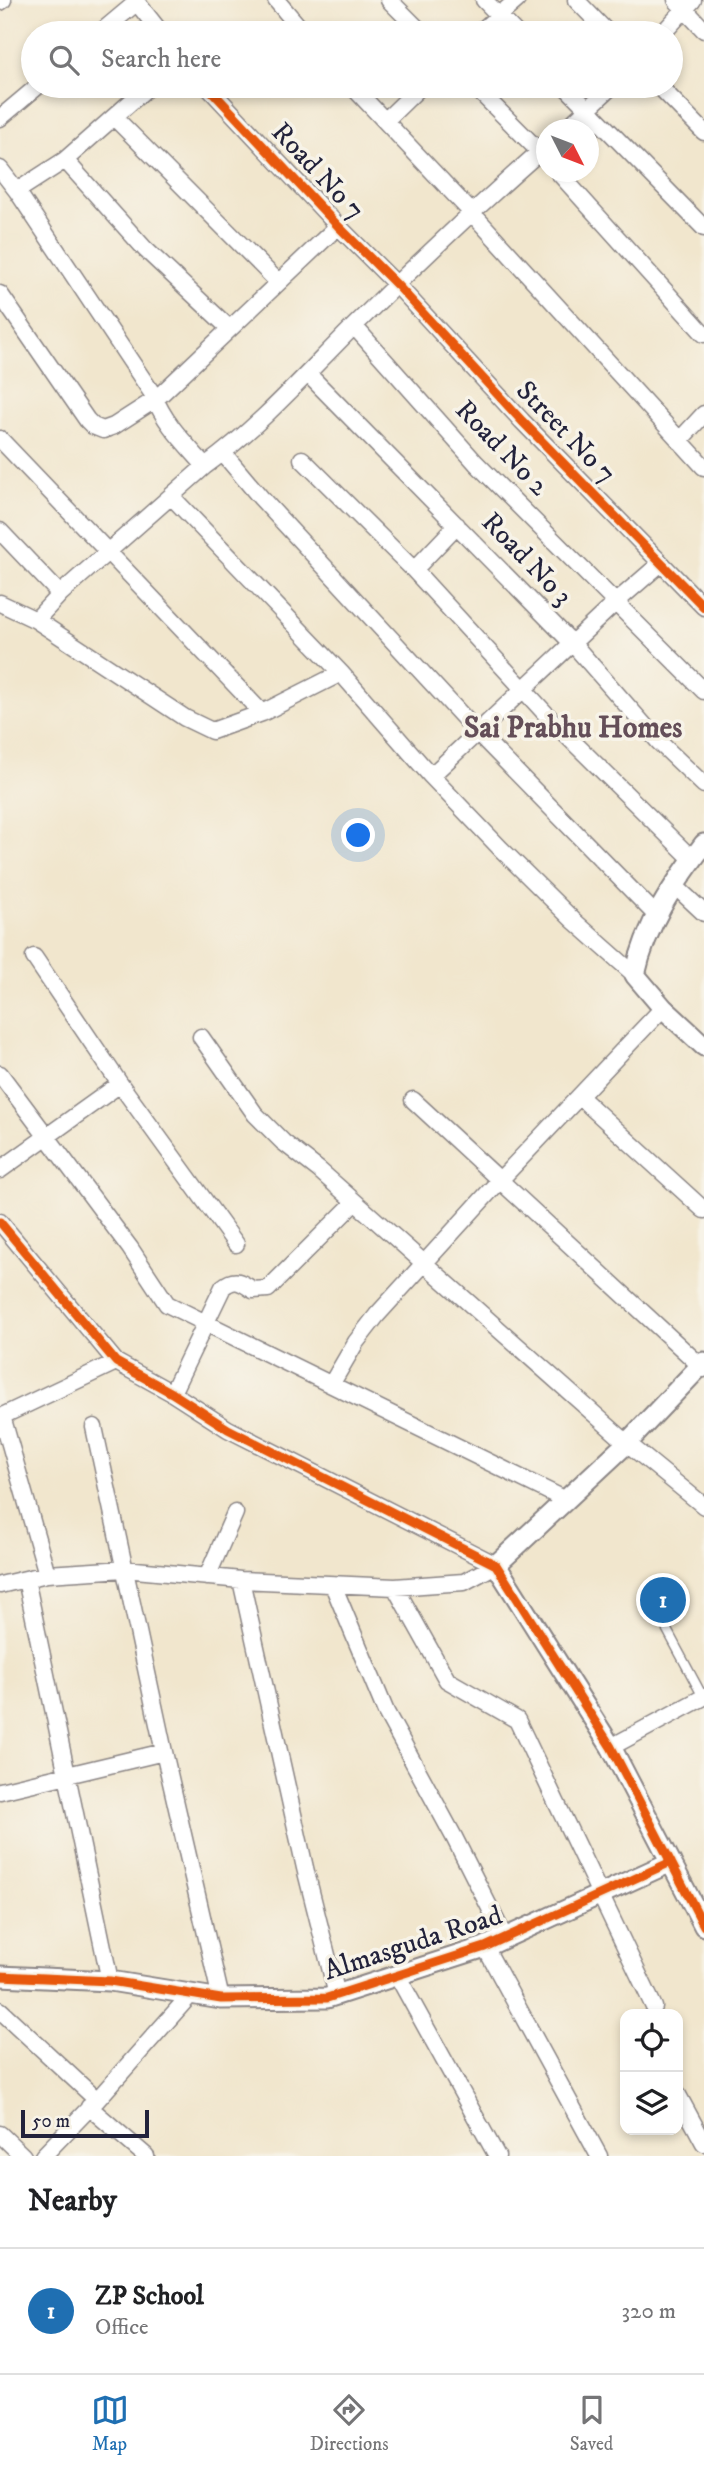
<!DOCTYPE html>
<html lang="en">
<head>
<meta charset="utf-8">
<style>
	body { margin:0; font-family:"IM FELL DW Pica",serif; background:#f2f2f2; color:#202124 }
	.controls { position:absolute; right:21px; bottom:21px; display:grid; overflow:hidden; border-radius:14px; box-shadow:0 4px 10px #0003 }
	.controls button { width:63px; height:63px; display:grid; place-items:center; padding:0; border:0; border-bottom:2px solid #e0e0e0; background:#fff; color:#202124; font:35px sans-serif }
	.compass { position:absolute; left:536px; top:119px; width:63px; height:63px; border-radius:50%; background:#fff; box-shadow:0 4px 10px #0003; rotate:132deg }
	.scale { position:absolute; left:21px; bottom:18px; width:128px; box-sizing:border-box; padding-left:7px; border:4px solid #22223b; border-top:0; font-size:19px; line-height:24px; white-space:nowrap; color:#22223b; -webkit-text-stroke:5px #f7f3e8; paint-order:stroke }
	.you { position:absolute; left:359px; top:836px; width:24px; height:24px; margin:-18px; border:5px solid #fff; border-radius:50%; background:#1a73e8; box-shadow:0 0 0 10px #1a73e833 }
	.badge { display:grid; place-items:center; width:46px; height:46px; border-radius:50%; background:#1f6fb2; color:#fff; font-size:23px; font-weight:700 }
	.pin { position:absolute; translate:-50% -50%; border:4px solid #fff; box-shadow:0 2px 7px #0006 }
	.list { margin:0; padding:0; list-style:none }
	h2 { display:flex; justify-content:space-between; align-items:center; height:91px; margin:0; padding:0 28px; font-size:30px }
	h2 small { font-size:23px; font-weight:400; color:#757577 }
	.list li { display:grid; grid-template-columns:46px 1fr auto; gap:21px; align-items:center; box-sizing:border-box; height:126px; padding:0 28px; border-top:2px solid #e0e0e0 }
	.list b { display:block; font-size:26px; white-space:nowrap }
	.list p { margin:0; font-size:23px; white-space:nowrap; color:#757577 }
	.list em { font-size:23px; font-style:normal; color:#757577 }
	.icon { flex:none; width:38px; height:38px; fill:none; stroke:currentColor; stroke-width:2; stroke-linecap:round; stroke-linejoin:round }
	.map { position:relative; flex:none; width:704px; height:2156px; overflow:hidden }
	.search { position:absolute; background:#fff; box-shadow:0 4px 10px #0003; left:21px; right:21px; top:21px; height:77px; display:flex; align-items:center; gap:18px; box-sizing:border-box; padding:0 24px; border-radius:38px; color:#757577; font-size:26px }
	.sheet { height:217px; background:#fff }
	nav { display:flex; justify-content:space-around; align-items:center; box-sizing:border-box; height:98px; border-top:2px solid #e0e0e0; background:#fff; font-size:19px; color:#757577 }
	nav a { display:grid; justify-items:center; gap:4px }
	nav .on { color:#1f6fb2 }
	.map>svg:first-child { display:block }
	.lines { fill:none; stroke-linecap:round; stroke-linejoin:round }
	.service-casing { stroke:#8a8484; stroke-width:11 }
	.minor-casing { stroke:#8a8484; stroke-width:19 }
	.tertiary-casing { stroke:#8a8484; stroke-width:23 }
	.service { stroke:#fff; stroke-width:8 }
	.minor { stroke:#fff; stroke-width:16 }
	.tertiary { stroke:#fff; stroke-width:19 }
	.cycleway-casing { stroke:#f7f3e8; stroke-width:13 }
	.cycleway { stroke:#e8590c; stroke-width:9 }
	.labels { text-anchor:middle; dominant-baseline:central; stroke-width:7; stroke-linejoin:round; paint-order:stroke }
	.street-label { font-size:28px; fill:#22223b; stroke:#f7f3e8 }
	.neighbourhood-label { font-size:30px; font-weight:bold; fill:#644e58; stroke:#f7f3e8 }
</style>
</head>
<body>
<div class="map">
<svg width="704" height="2156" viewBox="0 0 704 2156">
	<rect width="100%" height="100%" fill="#f7f3e8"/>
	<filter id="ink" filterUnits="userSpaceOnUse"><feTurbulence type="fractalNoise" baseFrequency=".0143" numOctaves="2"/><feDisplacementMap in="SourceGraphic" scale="14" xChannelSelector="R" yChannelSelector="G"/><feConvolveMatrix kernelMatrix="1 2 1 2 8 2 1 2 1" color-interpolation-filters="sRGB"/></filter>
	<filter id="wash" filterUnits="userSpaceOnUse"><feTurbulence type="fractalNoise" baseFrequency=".00686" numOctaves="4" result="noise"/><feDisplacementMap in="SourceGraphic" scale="28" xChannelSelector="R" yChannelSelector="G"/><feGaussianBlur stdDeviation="1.57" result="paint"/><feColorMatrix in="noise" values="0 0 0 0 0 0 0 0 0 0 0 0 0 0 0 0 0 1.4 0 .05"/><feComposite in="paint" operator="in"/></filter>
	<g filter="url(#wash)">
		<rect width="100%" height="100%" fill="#f1e6cd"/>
	</g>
	<g filter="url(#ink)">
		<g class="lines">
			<defs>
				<path id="service" d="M 658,1613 L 703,1697"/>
				<path id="minor" d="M 135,0 L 161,33
					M 276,0 L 304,33
					M 389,0 L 422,33
					M 484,0 L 516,33
					M 576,0 L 608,33
					M 676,0 L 704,30
					M 0,2 L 3,0
					M 100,33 L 137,2
					M 479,33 L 517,0
					M 663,33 L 693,0
					M 207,86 L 338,226 L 398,286 L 522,421 L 704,607
					M 352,86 L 472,213 L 704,467
					M 474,86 L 546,158
					M 565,86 L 704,228
					M 659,86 L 704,132
					M 114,117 L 278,282
					M 0,118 L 38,86
					M 385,121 L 421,86
					M 565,130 L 612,86
					M 65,160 L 145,249 L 229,328
					M 0,169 L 17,191 L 154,396 C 164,423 187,445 205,466
					M 558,172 L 704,334
					M 17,191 L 65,160 L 149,86
					M 0,294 L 87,420 L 93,426 L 103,430 L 114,426 L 156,399 L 338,226
					M 354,326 L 476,463 L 704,691
					M 308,374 L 573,644 L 659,742 L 704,785
					M 0,439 L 262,713
					M 679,441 L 704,414
					M 223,453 L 261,498 L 478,733 L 656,915
					M 302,459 L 414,570 L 556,725 L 692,859
					M 171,496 L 341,673 L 431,776 L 501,849 L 573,920 L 635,975
					M 0,531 L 60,594
					M 414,570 L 457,525
					M 0,603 L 36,620 L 185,718 L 212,731 L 262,713 L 341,673
					M 36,620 L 60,594 L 205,466 C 259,427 305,375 352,328 C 415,265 480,204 546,146
					M 431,776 L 616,602 L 661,563
					M 674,885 L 704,913
					M 34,957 L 120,1084 L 236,1244
					M 201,1037 L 255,1114 L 283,1142 L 319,1170 L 627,1443 L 704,1506
					M 0,1074 L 130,1248 L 167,1304 L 566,1500
					M 580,1097 L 704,1210
					M 413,1100 L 704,1369
					M 0,1170 L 120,1084
					M 0,1222 L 116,1362 L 172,1393 L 228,1429 L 496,1565
					M 332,1383 L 356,1342 L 377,1315 L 500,1180 L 663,1008
					M 172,1393 L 223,1287 C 235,1277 241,1282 253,1290 L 268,1289 L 355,1202
					M 2,1416 L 47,1574
					M 0,1417 L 116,1362
					M 94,1427 L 164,1752 L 221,1999
					M 207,1577 L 235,1513
					M 26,1579 L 110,1981
					M 241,1580 L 305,1868 L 337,1995
					M 0,1585 L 47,1574 L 125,1569 L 241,1580 L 395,1587 L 464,1582 L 496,1565
					M 333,1585 L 386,1712 L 454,1837 L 505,1938
					M 395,1587 L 447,1680 L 517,1720 L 654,2007
					M 611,1747 L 704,1697
					M 0,1791 L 164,1752
					M 485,1947 L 599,2156
					M 397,1975 L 497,2156
					M 0,2010 L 97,2100
					M 678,2095 L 704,2143
					M 89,2107 L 146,2156
					M 0,2134 L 23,2156
					M 43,2156 L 97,2100 L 192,1993"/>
				<path id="tertiary" d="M 704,844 C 673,885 646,924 635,975 L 663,1008 L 704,1046
					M 704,1362 L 627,1443 L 496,1565 L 611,1747 L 704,1926
					M 0,1976 L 110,1981 L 221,1999 L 327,1998 L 485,1947 L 671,1862"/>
			</defs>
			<use href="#service" class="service-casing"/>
			<use href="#minor" class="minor-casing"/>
			<use href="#tertiary" class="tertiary-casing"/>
			<use href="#service" class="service"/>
			<use href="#minor" class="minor"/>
			<use href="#tertiary" class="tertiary"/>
			<defs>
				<path id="cycleway" d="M 207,86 L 338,226 L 398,286 L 522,421 L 704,607
					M 0,1222 L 116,1362 L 172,1393 L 228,1429 L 496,1565 L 611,1747 L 704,1926
					M 0,1976 L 110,1981 L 221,1999 L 327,1998 L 485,1947 L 671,1862"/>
			</defs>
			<use href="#cycleway" class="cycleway-casing"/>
			<use href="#cycleway" class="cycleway"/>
		</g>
	</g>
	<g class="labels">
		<g class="street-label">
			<text transform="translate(318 171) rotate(47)">Road No 7</text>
			<text transform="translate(566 432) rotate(46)">Street No 7</text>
			<text transform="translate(502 448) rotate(46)">Road No 2</text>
			<text transform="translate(527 559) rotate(46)">Road No 3</text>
			<text transform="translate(413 1943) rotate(-18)">Almasguda Road</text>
		</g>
		<g class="neighbourhood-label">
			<text x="573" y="728">Sai Prabhu Homes</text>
		</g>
	</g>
</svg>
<div class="controls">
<button><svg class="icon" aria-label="locate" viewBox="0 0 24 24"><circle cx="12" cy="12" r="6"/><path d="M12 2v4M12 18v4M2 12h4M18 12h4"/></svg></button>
<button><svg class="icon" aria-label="layers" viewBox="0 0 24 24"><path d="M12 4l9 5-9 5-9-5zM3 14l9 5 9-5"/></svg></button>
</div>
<svg class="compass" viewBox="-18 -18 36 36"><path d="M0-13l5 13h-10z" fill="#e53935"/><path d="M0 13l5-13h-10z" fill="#757577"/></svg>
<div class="scale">50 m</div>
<div class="you"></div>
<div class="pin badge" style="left:663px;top:1600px">1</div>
<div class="search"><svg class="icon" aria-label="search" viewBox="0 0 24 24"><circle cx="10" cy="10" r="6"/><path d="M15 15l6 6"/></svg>Search here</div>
</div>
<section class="sheet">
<h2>Nearby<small></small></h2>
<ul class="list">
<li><span class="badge">1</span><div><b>ZP School</b><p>Office</p></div><em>320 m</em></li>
</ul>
</section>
<nav>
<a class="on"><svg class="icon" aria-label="map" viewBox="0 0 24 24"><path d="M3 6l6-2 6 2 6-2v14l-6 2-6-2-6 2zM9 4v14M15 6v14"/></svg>Map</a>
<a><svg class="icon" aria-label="directions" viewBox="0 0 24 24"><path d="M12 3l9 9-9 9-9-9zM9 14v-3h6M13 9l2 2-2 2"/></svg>Directions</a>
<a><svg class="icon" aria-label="saved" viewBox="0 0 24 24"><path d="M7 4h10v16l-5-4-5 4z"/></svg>Saved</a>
</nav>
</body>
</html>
